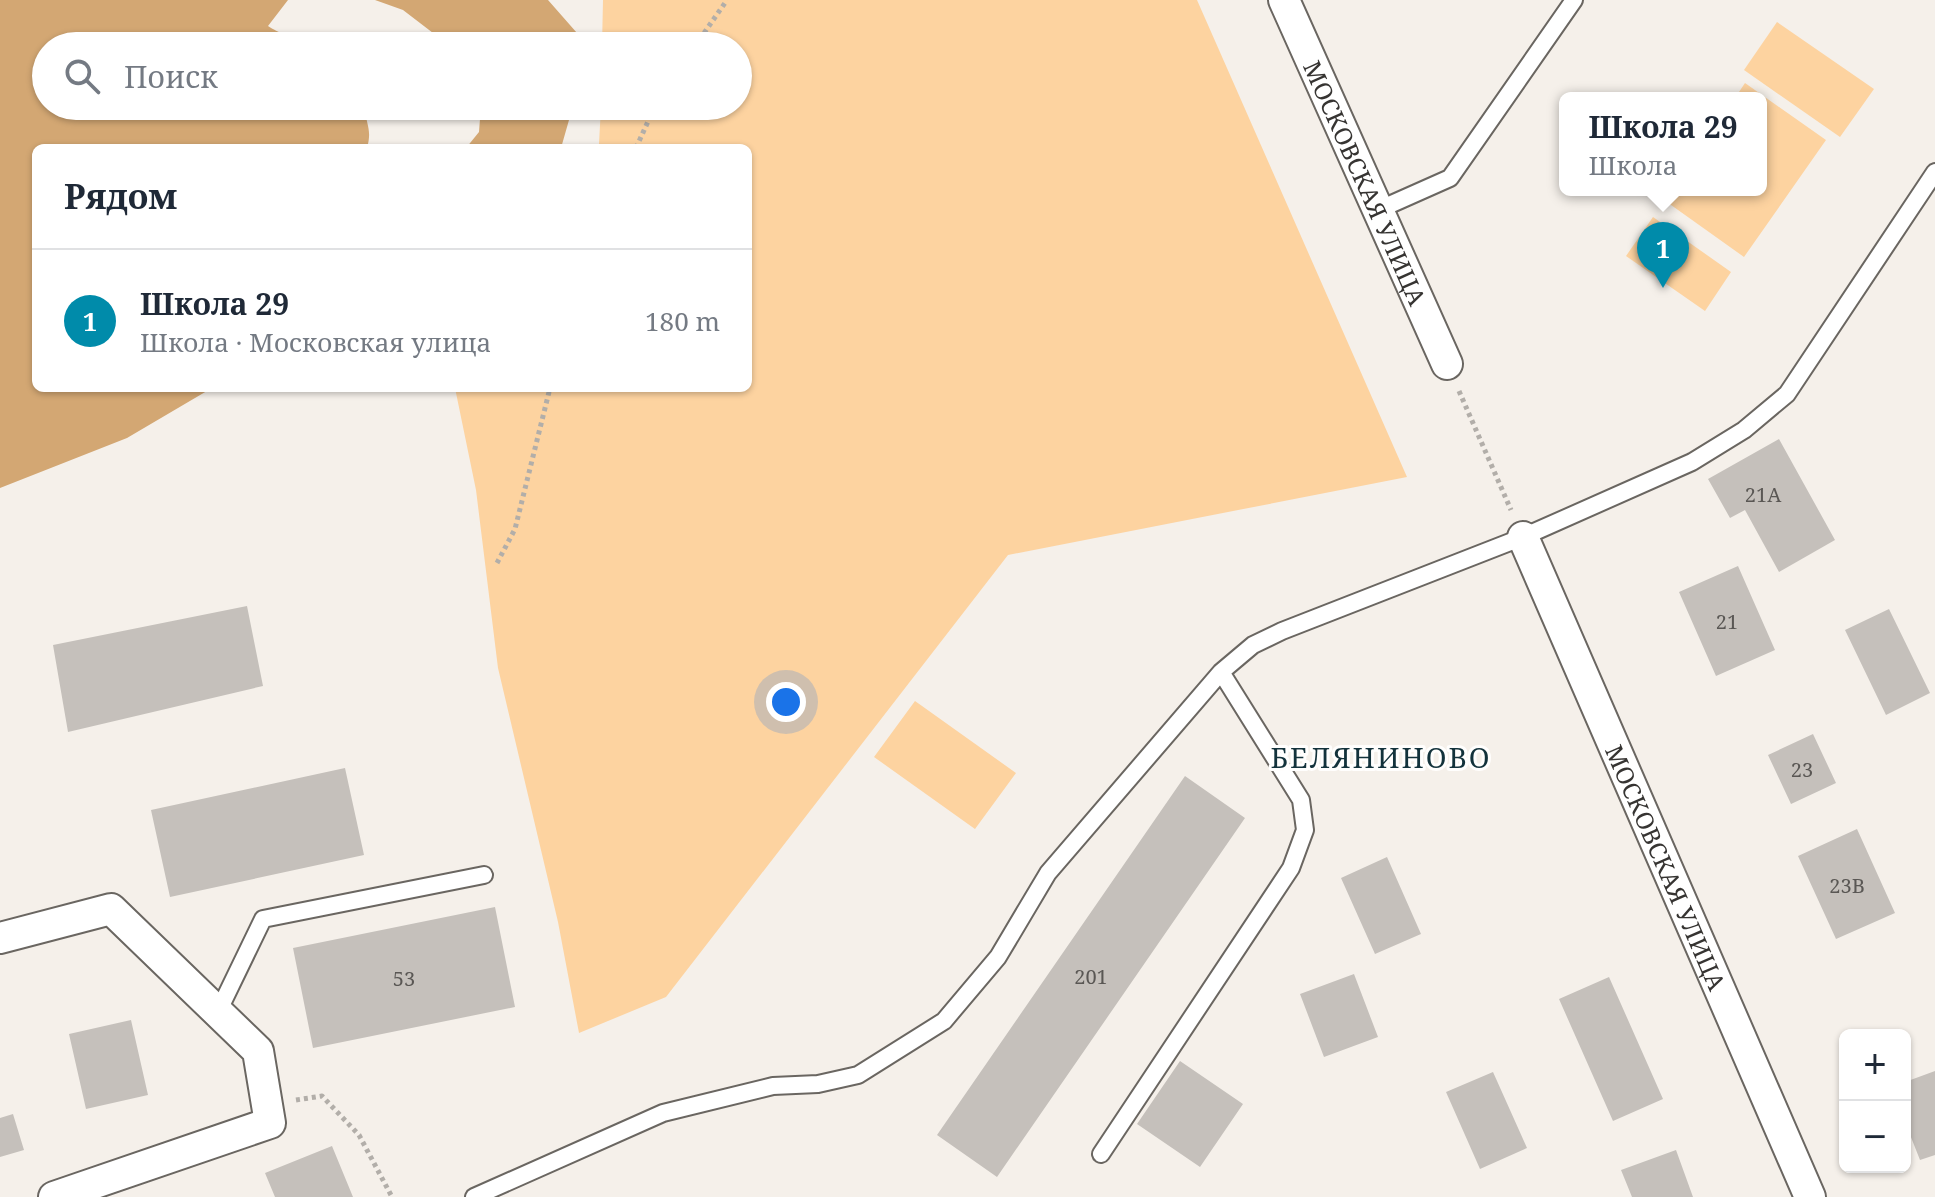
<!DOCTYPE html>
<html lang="ru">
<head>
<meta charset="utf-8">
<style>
	body { margin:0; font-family:"Noto Serif",serif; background:#f6f6f7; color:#1f2937 }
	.controls { position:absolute; right:24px; bottom:24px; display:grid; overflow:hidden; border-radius:12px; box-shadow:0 2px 6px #0004 }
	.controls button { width:72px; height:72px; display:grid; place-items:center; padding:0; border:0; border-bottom:2px solid #e0e1e3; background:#fff; color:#1f2937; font:40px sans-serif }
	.you { position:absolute; left:786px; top:702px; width:28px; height:28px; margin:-20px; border:6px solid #fff; border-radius:50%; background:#1a73e8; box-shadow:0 0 0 12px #1a73e833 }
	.badge { display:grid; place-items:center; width:52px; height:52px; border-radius:50%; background:#008baa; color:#fff; font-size:26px; font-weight:700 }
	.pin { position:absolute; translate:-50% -66px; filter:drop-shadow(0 2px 4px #0008) }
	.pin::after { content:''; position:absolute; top:42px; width:28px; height:24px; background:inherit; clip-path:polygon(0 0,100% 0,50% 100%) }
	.popup { position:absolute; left:1559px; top:92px; width:208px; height:104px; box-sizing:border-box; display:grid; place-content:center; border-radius:12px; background:#fff; filter:drop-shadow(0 2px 6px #0005); font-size:26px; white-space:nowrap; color:#747a83 }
	.popup b { font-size:30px; color:#1f2937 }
	.popup::after { content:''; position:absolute; left:50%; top:100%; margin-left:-16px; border:16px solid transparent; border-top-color:#fff }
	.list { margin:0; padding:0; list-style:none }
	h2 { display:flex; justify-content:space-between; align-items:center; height:104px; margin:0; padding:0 32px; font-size:34px }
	h2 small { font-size:26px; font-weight:400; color:#747a83 }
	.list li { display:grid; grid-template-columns:52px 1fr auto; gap:24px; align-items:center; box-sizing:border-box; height:144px; padding:0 32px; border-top:2px solid #e0e1e3 }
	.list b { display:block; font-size:30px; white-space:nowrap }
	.list p { margin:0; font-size:26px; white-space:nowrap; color:#747a83 }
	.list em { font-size:26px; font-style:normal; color:#747a83 }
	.icon { flex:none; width:44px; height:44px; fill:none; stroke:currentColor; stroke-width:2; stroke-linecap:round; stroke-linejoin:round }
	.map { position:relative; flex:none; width:1935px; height:1197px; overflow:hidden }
	.search { position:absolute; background:#fff; box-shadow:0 2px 6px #0004; left:32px; top:32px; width:720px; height:88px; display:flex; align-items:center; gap:20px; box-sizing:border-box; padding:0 28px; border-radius:44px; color:#747a83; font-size:30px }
	.panel { position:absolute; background:#fff; box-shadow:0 2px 6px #0004; left:32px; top:144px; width:720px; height:248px; border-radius:12px }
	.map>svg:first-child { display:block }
	.green { fill:#fdd3a0 }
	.water { fill:#d3a773 }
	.building { fill:#c5c0bb }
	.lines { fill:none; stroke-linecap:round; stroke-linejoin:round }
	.service-casing { stroke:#6a6661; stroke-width:20 }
	.minor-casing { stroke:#6a6661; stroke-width:34 }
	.path { stroke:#b2aea9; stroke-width:5; stroke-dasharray:4 4; stroke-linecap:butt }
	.service { stroke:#fff; stroke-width:16 }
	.minor { stroke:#fff; stroke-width:30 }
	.labels { text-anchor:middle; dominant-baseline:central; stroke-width:6; stroke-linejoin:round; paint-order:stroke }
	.number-label { font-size:20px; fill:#5a5754 }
	.street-label { font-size:24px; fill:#363432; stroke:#fffefd }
	.quarter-label { font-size:28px; letter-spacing:2px; fill:#13323b; stroke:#fffefd }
</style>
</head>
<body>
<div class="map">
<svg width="1935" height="1197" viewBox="0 0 1935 1197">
	<rect width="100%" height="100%" fill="#f5f0ea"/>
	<path class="green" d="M 603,0 L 1197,0 L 1407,477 L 1008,555 L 666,997 L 579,1033 L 558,922 L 498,668 L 476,490 L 455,388 L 748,388 L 748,148 L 597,148 L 599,144 L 601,106 L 738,106 L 738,46 L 602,46 Z
		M 1777,22 L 1874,89 L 1840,137 L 1744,70 Z
		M 1745,83 L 1826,140 L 1744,257 L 1664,200 L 1671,190 L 1761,190 L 1761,98 L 1735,98 Z
		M 1653,217 L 1731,272 L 1705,311 L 1626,256 Z
		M 915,701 L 1016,773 L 975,829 L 874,757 Z"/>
	<path class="water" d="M 0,0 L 288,0 L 268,26 C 273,29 279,33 285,34 C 310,39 347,25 366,46 L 46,46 L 46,106 L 366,106 C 364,123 373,127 367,148 L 36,148 L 36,388 L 212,388 L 127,438 L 0,488 Z
		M 375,0 L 548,0 L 577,33 L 577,46 L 450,46 L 403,10 Z
		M 481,106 L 573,106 L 561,148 L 466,148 L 479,132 Z"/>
	<path class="building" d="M 1779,439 L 1835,540 L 1779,572 L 1745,510 L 1730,518 L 1708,479 Z
		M 1738,566 L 1775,650 L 1716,676 L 1679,592 Z
		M 247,606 L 263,686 L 68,732 L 53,645 Z
		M 1889,609 L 1930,693 L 1886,715 L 1845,630 Z
		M 1813,734 L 1836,783 L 1791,804 L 1768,755 Z
		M 345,768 L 364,855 L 170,897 L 151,810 Z
		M 1185,776 L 1245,818 L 997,1177 L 937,1135 Z
		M 1857,829 L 1895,913 L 1836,939 L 1798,856 Z
		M 1387,857 L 1421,934 L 1375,954 L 1341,878 Z
		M 495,907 L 515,1007 L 313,1048 L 293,948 Z
		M 1354,974 L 1378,1037 L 1324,1057 L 1300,994 Z
		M 1609,977 L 1663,1099 L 1613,1121 L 1559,999 Z
		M 131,1020 L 148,1095 L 86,1109 L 69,1034 Z
		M 1180,1061 L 1243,1104 L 1200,1167 L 1137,1124 Z
		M 1935,1071 L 1935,1155 L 1920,1160 L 1905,1122 L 1905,1082 Z
		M 1493,1072 L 1527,1148 L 1480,1169 L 1446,1092 Z
		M 13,1114 L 24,1150 L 0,1157 L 0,1118 Z
		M 332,1146 L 353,1197 L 275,1197 L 265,1173 Z
		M 1676,1150 L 1693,1197 L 1632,1197 L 1621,1170 Z"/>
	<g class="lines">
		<defs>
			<path id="service" d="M 1378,210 L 1450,178 L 1574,0
				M 219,1010 L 263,919 L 484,875
				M 1101,1154 L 1291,868 L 1305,830 L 1301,800 L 1221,672
				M 474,1197 L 663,1113 L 773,1086 L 818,1084 L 858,1075 L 944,1021 L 998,957 L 1048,873 L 1221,672 L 1253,645 L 1282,631 L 1523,537 L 1692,462 L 1744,430 L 1787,394 L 1935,172"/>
			<g id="minor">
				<path id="s1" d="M 1284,0 L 1447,364"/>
				<path id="s2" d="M 1523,537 L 1810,1197"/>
				<path d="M 0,938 L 111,909 L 258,1051 L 270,1123 L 54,1197"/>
			</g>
		</defs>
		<use href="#service" class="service-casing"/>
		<use href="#minor" class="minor-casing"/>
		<path class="path" d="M 695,46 L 727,0
			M 636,148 L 655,106
			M 1459,391 L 1511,510
			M 497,563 L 515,529 L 550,388
			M 296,1100 L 322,1096 L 359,1135 L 392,1197"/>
		<use href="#service" class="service"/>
		<use href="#minor" class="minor"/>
	</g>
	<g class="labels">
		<g class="number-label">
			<text x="1763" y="494">21А</text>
			<text x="1727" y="621">21</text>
			<text x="1802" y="769">23</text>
			<text x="1847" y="885">23В</text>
			<text x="1091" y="976">201</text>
			<text x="404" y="978">53</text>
		</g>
		<g class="street-label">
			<text stroke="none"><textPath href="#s1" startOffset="200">МОСКОВСКАЯ УЛИЦА</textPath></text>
			<text stroke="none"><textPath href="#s2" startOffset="360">МОСКОВСКАЯ УЛИЦА</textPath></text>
		</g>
		<g class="quarter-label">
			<text x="1381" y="757">БЕЛЯНИНОВО</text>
		</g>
	</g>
</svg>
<div class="controls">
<button>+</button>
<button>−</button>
</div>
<div class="you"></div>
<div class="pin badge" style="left:1663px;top:288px">1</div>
<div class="popup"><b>Школа 29</b>Школа</div>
<div class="search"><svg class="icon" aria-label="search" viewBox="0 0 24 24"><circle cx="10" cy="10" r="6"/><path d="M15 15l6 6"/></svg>Поиск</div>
<section class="panel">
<h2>Рядом<small></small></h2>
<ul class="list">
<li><span class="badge">1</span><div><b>Школа 29</b><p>Школа · Московская улица</p></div><em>180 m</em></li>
</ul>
</section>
</div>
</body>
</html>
